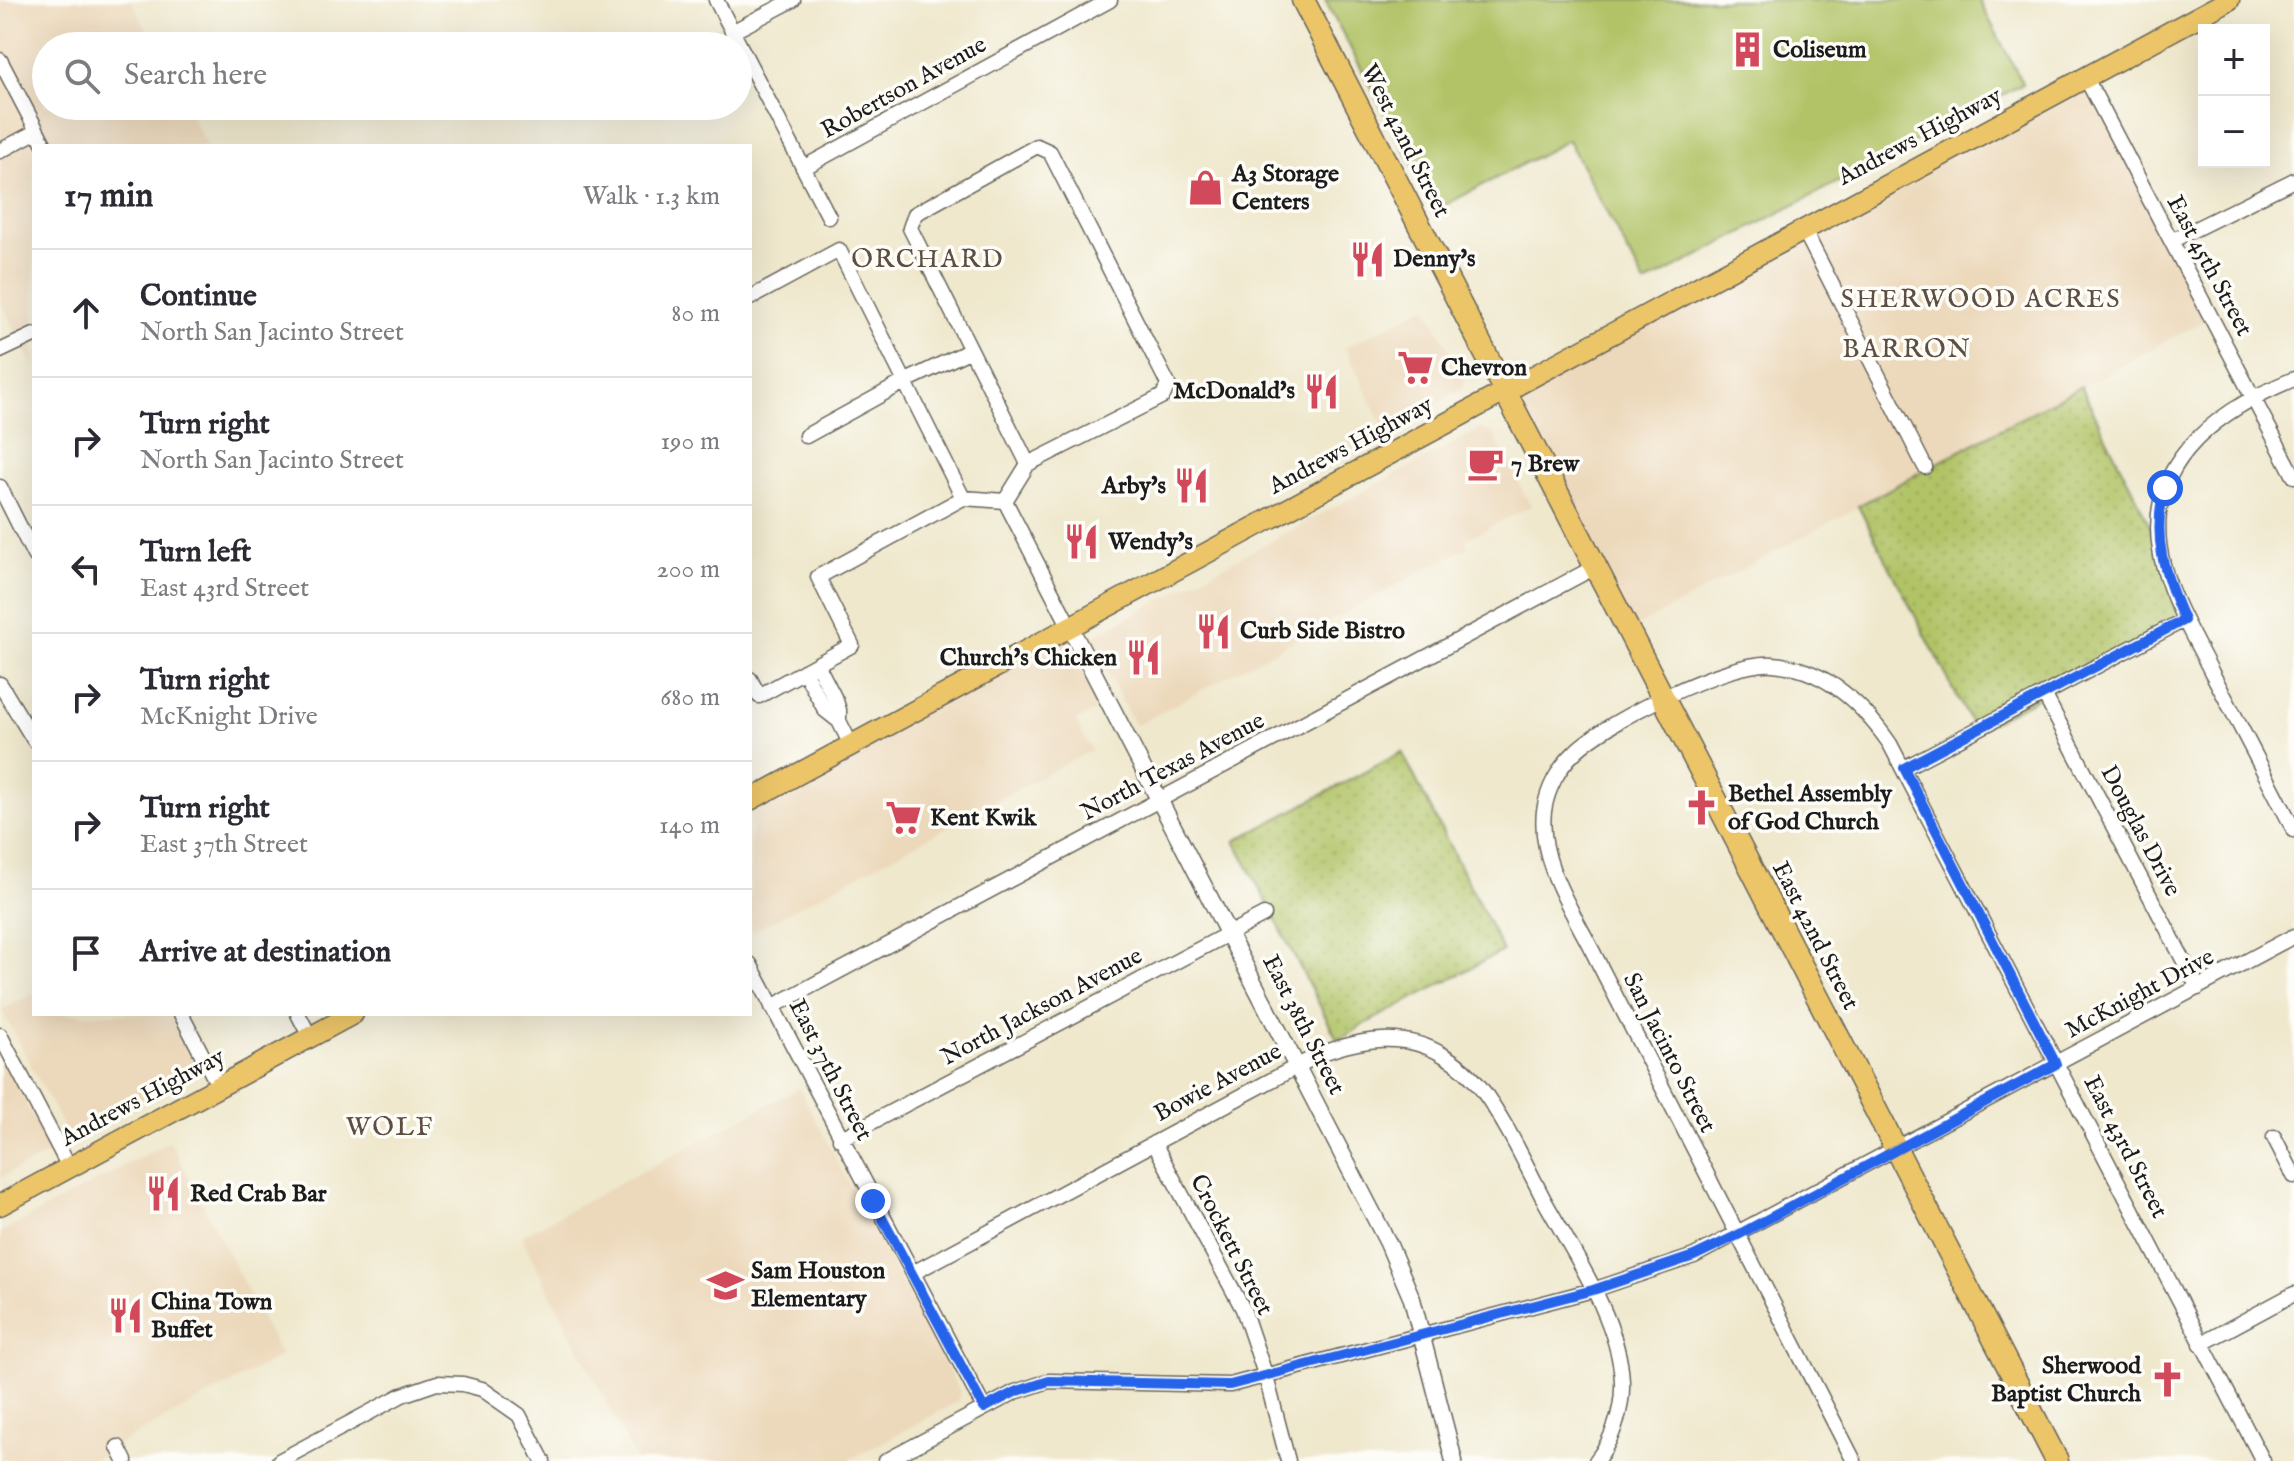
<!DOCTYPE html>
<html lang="en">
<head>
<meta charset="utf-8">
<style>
	body { margin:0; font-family:"IM FELL English",serif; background:#f7f7f7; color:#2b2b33 }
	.controls { position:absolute; right:24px; top:24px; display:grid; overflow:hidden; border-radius:0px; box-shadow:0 8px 32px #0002 }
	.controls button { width:72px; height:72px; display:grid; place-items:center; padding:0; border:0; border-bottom:2px solid #e1e1e2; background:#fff; color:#2b2b33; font:40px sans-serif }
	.stop { position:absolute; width:24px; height:24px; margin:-18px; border:6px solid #2563eb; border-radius:50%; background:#fff }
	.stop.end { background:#2563eb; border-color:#fff; box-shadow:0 2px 8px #0008 }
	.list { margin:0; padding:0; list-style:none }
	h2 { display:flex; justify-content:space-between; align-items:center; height:104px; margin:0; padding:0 32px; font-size:34px }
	h2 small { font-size:26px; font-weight:400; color:#7c7c81 }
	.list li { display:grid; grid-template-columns:52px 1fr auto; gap:24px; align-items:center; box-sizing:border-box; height:128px; padding:0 32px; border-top:2px solid #e1e1e2 }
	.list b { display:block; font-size:30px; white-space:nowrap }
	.list p { margin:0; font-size:26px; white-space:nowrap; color:#7c7c81 }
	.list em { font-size:26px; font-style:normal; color:#7c7c81 }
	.icon { flex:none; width:44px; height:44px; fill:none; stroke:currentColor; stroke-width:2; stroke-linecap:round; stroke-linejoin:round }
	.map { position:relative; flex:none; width:2294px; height:1461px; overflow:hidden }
	.search { position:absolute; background:#fff; box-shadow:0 8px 32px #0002; left:32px; top:32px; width:720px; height:88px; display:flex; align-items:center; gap:20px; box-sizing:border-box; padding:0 28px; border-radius:44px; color:#7c7c81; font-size:30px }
	.panel { position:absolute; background:#fff; box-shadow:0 8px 32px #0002; left:32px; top:144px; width:720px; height:872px; border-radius:0px }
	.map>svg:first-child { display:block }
	.built { fill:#ecd8ba }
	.grass { fill:url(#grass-dots); stroke:#667041; stroke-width:2 }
	.pitch { fill:#b1c366; stroke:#667041; stroke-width:2 }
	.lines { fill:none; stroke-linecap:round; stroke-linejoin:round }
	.minor-casing { stroke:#66635a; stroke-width:17 }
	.tertiary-casing { stroke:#66635a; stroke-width:19 }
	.primary-casing { stroke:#66635a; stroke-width:23 }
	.trunk-casing { stroke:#66635a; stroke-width:25 }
	.minor { stroke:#fff; stroke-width:14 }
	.tertiary { stroke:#fff; stroke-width:16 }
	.primary { stroke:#ecc569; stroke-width:20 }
	.trunk { stroke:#ecc569; stroke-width:22 }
	.route { stroke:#2563eb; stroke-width:10 }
	.labels { text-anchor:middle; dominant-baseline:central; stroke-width:7; stroke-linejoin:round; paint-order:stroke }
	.poi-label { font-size:24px; font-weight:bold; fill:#1c1c1c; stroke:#fdfcf7; text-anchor:start }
	.street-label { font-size:24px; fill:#1c1c1c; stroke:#fdfcf7 }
	.neighbourhood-label { font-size:26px; letter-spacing:2px; fill:#5d4e44; stroke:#fdfcf7 }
</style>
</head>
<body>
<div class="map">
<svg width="2294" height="1461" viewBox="0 0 2294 1461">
	<defs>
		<pattern id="grass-dots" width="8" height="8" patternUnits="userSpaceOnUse" patternTransform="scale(2)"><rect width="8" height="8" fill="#b1c366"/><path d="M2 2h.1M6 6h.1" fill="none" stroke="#98a758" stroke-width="1.8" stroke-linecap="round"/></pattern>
	</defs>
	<rect width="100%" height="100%" fill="#fdfcf7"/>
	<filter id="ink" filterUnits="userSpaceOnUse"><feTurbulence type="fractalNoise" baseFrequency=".0125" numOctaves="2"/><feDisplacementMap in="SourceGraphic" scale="16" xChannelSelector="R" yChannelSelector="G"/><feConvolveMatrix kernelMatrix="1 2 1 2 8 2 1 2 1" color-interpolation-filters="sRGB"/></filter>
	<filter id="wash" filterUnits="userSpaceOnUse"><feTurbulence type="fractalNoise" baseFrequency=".006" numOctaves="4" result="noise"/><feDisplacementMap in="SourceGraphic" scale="32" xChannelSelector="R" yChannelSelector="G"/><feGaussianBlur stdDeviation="1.8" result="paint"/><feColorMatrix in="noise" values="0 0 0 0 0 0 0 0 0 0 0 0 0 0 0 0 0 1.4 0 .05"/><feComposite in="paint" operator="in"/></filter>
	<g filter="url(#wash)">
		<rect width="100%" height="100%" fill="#efe8cd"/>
		<path class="built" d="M 0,0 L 131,0 L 155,46 L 46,46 L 46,106 L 186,106 L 207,146 L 34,146 L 34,367 L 0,301 Z
			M 2086,78 L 2211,317 L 1628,631 L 1505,391 Z
			M 1427,306 L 1465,380 L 1463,388 L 1386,431 L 1345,348 Z
			M 1480,429 L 1493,433 L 1531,506 L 1465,540 L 1468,547 L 1135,726 L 1089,638 Z
			M 1070,627 L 1109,703 L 1076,721 L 1091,750 L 750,933 L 750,800 Z
			M 34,993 L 34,1014 L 170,1014 L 200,1071 L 71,1142 L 2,1010 Z
			M 0,1054 L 51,1152 L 0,1178 Z
			M 799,1088 L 960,1392 L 957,1402 L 847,1461 L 636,1461 L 521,1236 Z
			M 170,1141 L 281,1356 L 88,1461 L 0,1461 L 0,1233 Z"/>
		<path class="grass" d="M 2081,386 L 2153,532 L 2184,620 L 1975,731 L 1858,506 Z
			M 1402,752 L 1503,951 L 1363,1025 L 1338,1041 L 1235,841 Z"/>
		<path class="pitch" d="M 1325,0 L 1979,0 L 2023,84 L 1645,284 L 1568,140 L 1436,210 Z"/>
	</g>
	<g filter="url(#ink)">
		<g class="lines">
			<defs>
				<path id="minor" d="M 716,0 L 829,217
					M 732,32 L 793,0
					M 0,60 L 45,146
					M 2086,78 L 2294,476
					M 0,151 L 37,131
					M 803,168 L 1110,0
					M 1804,230 L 1925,467
					M 2171,241 L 2294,180
					M 750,298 L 839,250 L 963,498
					M 0,351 L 34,335
					M 2294,379 C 2213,412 2136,469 2164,568 C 2174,605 2195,639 2212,673 C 2240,725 2267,778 2294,830
					M 806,436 L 904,382 L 971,350
					M 0,487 L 34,555
					M 1005,501 L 1028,464 L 1163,396 L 1168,384 L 1050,152 L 1037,146 L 915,214 L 910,228 L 1028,464
					M 1005,501 L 1070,627
					M 817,664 L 836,701 L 839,710 L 839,721 L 851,745
					M 804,671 L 825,710 L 839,721
					M 750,679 L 759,696 L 852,645 L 818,577 L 963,498 L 1005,501
					M 0,684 L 34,740
					M 2044,694 L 2198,988
					M 1904,768 L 2184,620
					M 750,964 L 984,1408
					M 772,1007 L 1595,567
					M 181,1014 L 219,1087
					M 298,1014 L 310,1037
					M 0,1035 L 69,1167
					M 2274,1137 L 2294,1176
					M 840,1139 L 1264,915
					M 1154,1143 L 1243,1309 L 1266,1377 L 1288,1461
					M 913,1273 L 1320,1054 C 1361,1039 1404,1031 1443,1055 C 1457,1063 1470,1074 1480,1087 C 1505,1120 1524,1161 1543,1198 C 1572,1251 1620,1320 1622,1382 C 1623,1409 1613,1440 1596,1461
					M 2201,1344 L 2294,1294
					M 118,1447 L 125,1461
					M 279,1461 L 402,1395 L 437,1383 L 463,1384 L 482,1389 L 519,1415 L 543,1461
					M 886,1461 L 1015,1392 L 1049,1381 L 1230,1385 L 1593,1290 L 1694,1256 L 2294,936
					M 1854,1461 L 1596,958 C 1574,913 1538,863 1544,811 C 1547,789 1559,767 1575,752 C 1606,721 1729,660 1773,664 C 1824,668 1862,703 1890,744 L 2263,1461"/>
				<path id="tertiary" d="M 1070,627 L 1388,1243 L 1412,1299 L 1454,1461"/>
				<path id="primary" d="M 750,800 L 2229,0
					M 0,1205 L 353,1014"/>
				<path id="trunk" d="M 1303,0 L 2057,1461"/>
			</defs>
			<use href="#minor" class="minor-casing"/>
			<use href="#tertiary" class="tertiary-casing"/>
			<use href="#primary" class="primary-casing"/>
			<use href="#trunk" class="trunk-casing"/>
			<use href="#minor" class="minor"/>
			<use href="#tertiary" class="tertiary"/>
			<use href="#primary" class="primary"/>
			<use href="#trunk" class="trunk"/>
		</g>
	</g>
	<g class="lines" filter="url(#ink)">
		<path class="route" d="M 873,1201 L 984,1408 L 1015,1392 L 1049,1381 L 1230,1385 L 1593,1290 L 1694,1256 L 1738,1235 L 2056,1064 L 1904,768 L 2184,620 C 2165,576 2151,536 2165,488"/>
	</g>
	<defs>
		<symbol id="building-bare" viewBox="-9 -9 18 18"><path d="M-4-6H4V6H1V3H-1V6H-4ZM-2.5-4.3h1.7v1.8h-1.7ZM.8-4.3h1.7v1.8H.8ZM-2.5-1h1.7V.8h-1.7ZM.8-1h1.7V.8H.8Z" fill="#d1495b" stroke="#fdfcf7" stroke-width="2.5" paint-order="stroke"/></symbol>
		<symbol id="shop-bare" viewBox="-9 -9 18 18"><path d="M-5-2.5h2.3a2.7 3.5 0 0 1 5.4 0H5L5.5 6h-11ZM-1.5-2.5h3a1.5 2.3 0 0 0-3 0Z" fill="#d1495b" stroke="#fdfcf7" stroke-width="2.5" paint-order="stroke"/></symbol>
		<symbol id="restaurant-bare" viewBox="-9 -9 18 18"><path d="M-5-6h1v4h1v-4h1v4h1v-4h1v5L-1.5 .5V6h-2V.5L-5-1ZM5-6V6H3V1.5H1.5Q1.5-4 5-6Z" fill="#d1495b" stroke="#fdfcf7" stroke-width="2.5" paint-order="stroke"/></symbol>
		<symbol id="supermarket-bare" viewBox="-9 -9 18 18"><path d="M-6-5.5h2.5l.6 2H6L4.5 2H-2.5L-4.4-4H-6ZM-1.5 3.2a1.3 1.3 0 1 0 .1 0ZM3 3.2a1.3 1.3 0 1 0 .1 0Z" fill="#d1495b" stroke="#fdfcf7" stroke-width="2.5" paint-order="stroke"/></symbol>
		<symbol id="cafe-bare" viewBox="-9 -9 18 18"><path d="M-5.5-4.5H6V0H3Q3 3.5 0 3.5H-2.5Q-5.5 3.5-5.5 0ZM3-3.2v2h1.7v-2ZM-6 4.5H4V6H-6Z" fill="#d1495b" stroke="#fdfcf7" stroke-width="2.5" paint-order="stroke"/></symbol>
		<symbol id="church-bare" viewBox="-9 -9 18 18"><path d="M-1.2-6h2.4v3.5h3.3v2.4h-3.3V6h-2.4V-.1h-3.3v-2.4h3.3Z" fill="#d1495b" stroke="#fdfcf7" stroke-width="2.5" paint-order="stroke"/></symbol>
		<symbol id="school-bare" viewBox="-9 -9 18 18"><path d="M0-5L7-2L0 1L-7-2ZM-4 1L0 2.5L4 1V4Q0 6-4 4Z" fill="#d1495b" stroke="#fdfcf7" stroke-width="2.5" paint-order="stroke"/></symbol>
	</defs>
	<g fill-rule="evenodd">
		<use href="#building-bare" x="1722" y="24" width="51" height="51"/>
		<use href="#shop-bare" x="1180" y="162" width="51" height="51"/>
		<use href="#restaurant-bare" x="1342" y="234" width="51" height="51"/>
		<use href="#supermarket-bare" x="1390" y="342" width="51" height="51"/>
		<use href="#restaurant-bare" x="1296" y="366" width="51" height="51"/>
		<use href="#cafe-bare" x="1460" y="438" width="51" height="51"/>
		<use href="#restaurant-bare" x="1166" y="460" width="51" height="51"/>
		<use href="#restaurant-bare" x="1056" y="516" width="51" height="51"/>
		<use href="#restaurant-bare" x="1188" y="606" width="51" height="51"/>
		<use href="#restaurant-bare" x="1118" y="632" width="51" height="51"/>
		<use href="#church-bare" x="1676" y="782" width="51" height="51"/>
		<use href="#supermarket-bare" x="878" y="792" width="51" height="51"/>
		<use href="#restaurant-bare" x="138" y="1168" width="51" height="51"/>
		<use href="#school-bare" x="700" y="1260" width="51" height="51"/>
		<use href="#restaurant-bare" x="100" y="1290" width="51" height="51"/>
		<use href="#church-bare" x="2142" y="1354" width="51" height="51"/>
	</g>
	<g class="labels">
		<g class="poi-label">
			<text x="1773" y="50">Coliseum</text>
			<text x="1232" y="174">A3 Storage<tspan x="1232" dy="28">Centers</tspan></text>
			<text x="1393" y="259">Denny's</text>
			<text x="1441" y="368">Chevron</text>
			<text x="1295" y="391" text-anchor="end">McDonald's</text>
			<text x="1511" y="464">7 Brew</text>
			<text x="1166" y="486" text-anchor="end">Arby's</text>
			<text x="1108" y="542">Wendy's</text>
			<text x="1240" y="631">Curb Side Bistro</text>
			<text x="1117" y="658" text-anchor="end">Church's Chicken</text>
			<text x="1728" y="794">Bethel Assembly<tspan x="1728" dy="28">of God Church</tspan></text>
			<text x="930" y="818">Kent Kwik</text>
			<text x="190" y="1194">Red Crab Bar</text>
			<text x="751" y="1271">Sam Houston<tspan x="751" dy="28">Elementary</tspan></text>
			<text x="151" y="1302">China Town<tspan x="151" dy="28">Buffet</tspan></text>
			<text x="2141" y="1366" text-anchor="end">Sherwood<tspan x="2141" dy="28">Baptist Church</tspan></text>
		</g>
		<g class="street-label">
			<text transform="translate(904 88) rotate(-29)">Robertson Avenue</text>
			<text transform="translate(1920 137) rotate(-28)">Andrews Highway</text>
			<text transform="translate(1405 141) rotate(63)">West 42nd Street</text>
			<text transform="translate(2209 266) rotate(62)">East 45th Street</text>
			<text transform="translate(1351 446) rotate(-28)">Andrews Highway</text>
			<text transform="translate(1173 767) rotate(-28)">North Texas Avenue</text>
			<text transform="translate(2140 831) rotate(62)">Douglas Drive</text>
			<text transform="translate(1815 936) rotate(63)">East 42nd Street</text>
			<text transform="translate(2140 994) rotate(-28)">McKnight Drive</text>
			<text transform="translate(1042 1007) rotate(-28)">North Jackson Avenue</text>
			<text transform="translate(1303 1025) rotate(63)">East 38th Street</text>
			<text transform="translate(1669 1053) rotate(63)">San Jacinto Street</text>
			<text transform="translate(830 1070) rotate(63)">East 37th Street</text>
			<text transform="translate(1218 1083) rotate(-28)">Bowie Avenue</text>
			<text transform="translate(143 1098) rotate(-28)">Andrews Highway</text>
			<text transform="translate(2125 1147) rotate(63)">East 43rd Street</text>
			<text transform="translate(1231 1245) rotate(63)">Crockett Street</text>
		</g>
		<g class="neighbourhood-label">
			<text x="928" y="259">ORCHARD</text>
			<text x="1981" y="299">SHERWOOD ACRES</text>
			<text x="1907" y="349">BARRON</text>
			<text x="390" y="1127">WOLF</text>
		</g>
	</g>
</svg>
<div class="controls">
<button>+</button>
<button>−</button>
</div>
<div class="stop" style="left:2165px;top:488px"></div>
<div class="stop end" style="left:873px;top:1201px"></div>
<div class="search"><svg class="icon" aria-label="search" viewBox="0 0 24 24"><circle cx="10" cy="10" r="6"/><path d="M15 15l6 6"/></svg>Search here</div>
<section class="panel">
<h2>17 min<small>Walk · 1.3 km</small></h2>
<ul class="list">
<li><svg class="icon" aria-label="ahead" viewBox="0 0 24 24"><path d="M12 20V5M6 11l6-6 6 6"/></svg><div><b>Continue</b><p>North San Jacinto Street</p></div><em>80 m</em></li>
<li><svg class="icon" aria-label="right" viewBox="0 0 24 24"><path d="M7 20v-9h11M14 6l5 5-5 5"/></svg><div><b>Turn right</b><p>North San Jacinto Street</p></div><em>190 m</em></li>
<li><svg class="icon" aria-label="left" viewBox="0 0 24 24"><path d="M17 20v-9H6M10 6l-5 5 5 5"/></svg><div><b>Turn left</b><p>East 43rd Street</p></div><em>200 m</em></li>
<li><svg class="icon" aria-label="right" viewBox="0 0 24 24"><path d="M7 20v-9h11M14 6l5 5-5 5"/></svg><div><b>Turn right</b><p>McKnight Drive</p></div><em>680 m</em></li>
<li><svg class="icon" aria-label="right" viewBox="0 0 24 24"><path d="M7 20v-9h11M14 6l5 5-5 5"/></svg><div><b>Turn right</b><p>East 37th Street</p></div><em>140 m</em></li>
<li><svg class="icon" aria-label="arrive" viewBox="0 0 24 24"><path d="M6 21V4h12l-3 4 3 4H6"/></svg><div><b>Arrive at destination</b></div></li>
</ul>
</section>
</div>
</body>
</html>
